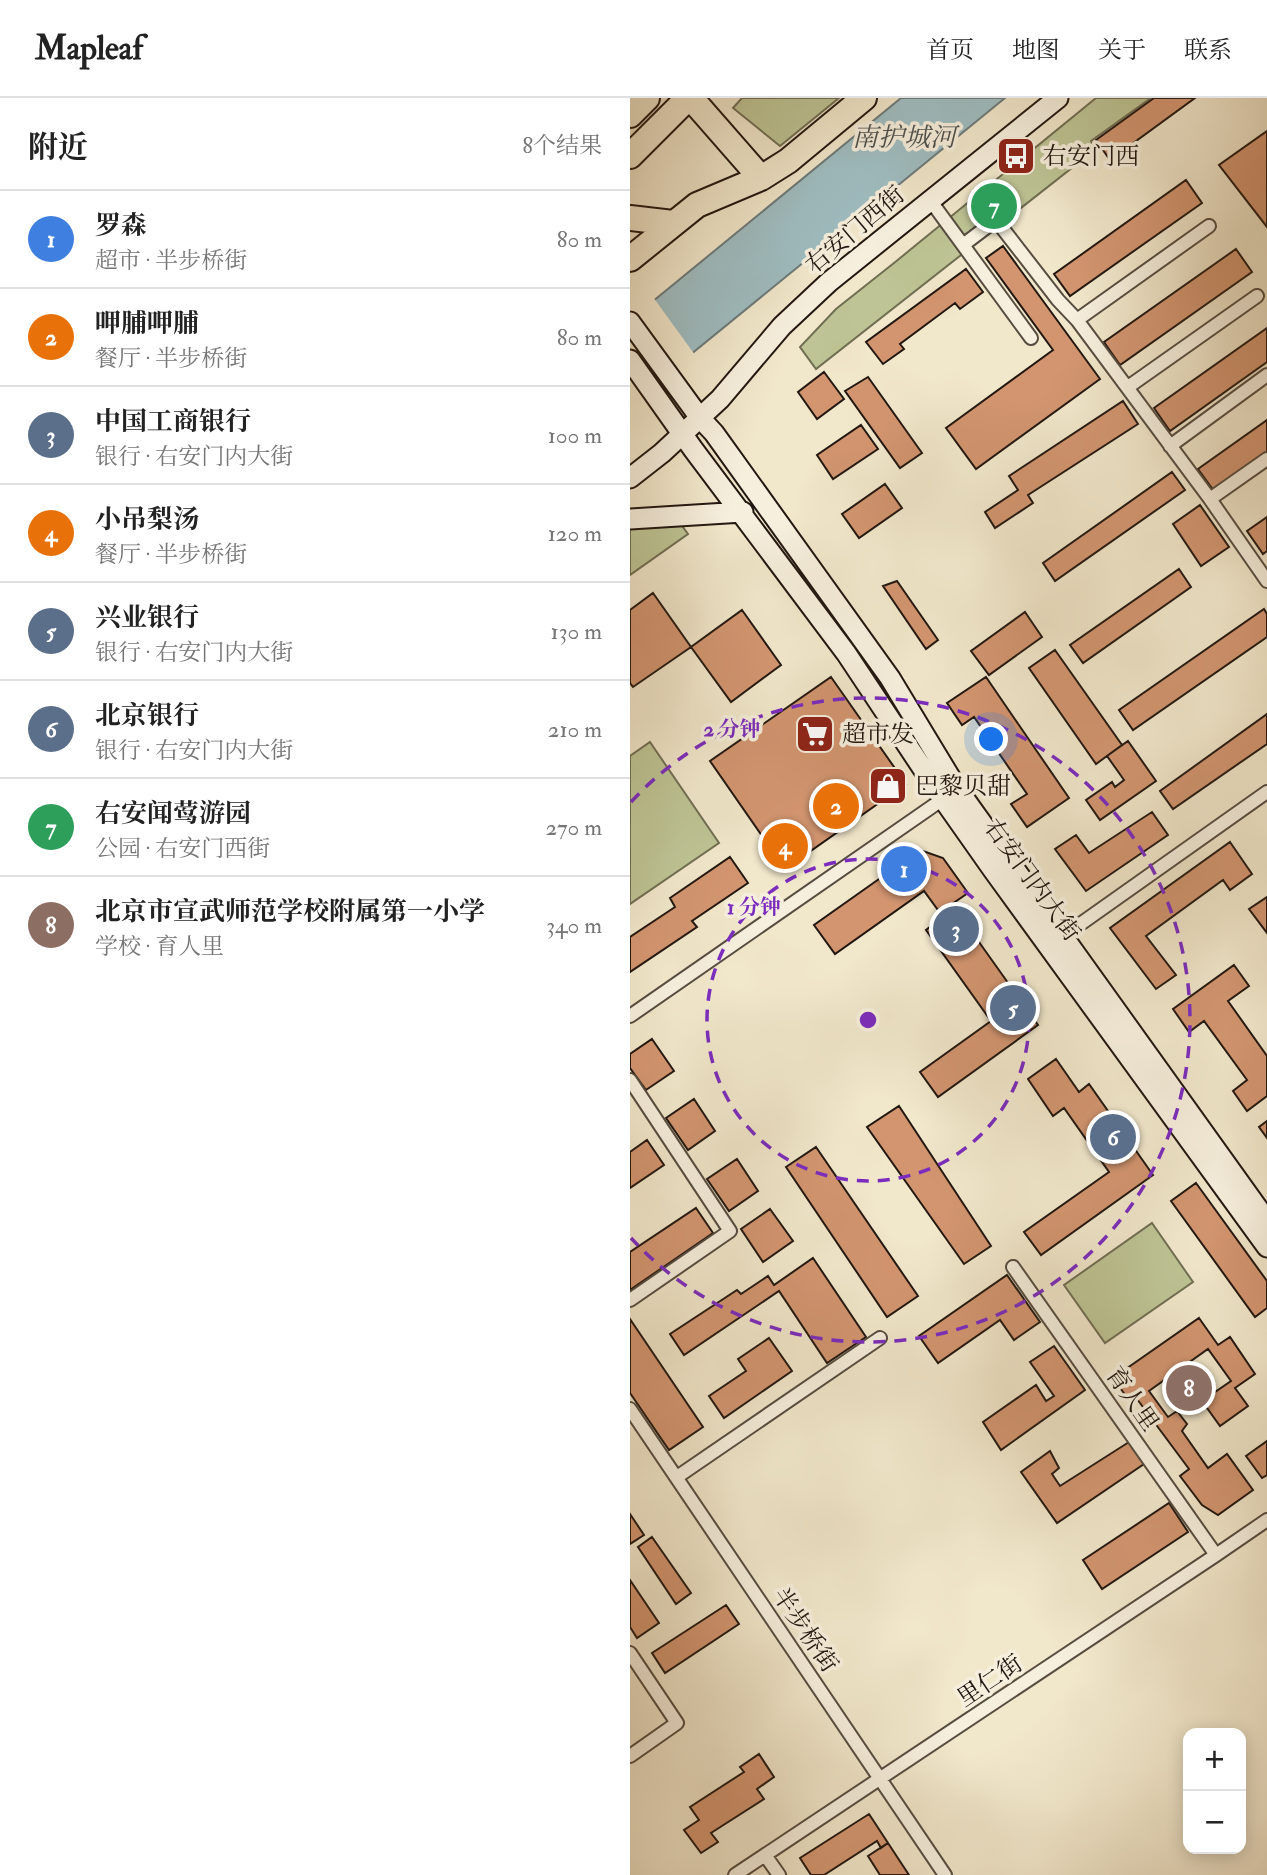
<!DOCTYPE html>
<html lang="zh">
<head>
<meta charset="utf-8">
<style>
	body { margin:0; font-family:"IM FELL Double Pica","Noto Serif SC",serif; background:#f6f6f6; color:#222 }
	.controls { position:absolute; right:21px; bottom:21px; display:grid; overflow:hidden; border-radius:14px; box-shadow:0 4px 18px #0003 }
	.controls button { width:63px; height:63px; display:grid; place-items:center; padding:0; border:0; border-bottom:2px solid #e0e0e0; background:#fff; color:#222; font:35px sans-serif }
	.you { position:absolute; left:362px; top:642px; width:24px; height:24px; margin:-18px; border:5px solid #fff; border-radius:50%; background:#1a73e8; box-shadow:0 0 0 10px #1a73e833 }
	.badge { display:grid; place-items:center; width:46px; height:46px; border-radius:50%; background:#b45309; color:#fff; font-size:23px; font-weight:700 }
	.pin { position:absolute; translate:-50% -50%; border:4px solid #fff; box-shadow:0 2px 7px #0006 }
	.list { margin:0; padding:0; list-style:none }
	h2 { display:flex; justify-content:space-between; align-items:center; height:91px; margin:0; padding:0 28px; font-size:30px }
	h2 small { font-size:23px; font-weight:400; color:#767676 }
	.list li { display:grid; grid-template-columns:46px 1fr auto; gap:21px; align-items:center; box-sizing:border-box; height:98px; padding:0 28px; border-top:2px solid #e0e0e0 }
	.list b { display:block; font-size:26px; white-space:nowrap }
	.list p { margin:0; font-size:23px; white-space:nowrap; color:#767676 }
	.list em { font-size:23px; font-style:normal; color:#767676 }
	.map { position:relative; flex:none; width:637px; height:1777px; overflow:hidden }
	header { display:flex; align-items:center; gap:42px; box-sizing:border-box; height:98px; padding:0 35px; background:#fff; border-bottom:2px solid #e0e0e0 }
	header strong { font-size:33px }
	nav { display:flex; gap:38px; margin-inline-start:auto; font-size:24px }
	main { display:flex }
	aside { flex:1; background:#fff }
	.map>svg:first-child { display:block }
	.green { fill:#bec495; stroke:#706e53; stroke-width:2 }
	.water { fill:#9fbdc1; stroke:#6d7b7b; stroke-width:2 }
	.pier { fill:#f1e7cb }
	.building { fill:#d29570; stroke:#231811; stroke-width:2 }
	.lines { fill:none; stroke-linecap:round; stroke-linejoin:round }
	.street-casing { stroke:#564c40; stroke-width:16 }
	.secondary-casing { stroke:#231811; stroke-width:23 }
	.highway-casing { stroke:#231811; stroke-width:28 }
	.street { stroke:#f6efdd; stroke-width:12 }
	.secondary { stroke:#f6efdd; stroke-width:19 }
	.highway { stroke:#f1e7cb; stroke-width:24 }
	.ring { fill:none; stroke:#7b2cbf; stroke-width:3.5; stroke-dasharray:12 9 }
	.labels { text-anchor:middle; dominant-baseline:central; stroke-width:7; stroke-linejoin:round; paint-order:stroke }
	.poi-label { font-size:24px; fill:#231811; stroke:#f6efdd; text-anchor:start }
	.street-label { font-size:24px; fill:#231811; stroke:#f6efdd }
	.water-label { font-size:26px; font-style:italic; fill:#4e524f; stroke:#f6efdd }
	.centre { fill:#7b2cbf; stroke:#f6efdd; stroke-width:3.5 }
	.ring-label { font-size:21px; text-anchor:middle; font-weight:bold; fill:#7b2cbf; stroke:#f6efdd; stroke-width:7; stroke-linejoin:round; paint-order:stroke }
</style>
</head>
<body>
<header>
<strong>Mapleaf</strong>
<nav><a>首页</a><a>地图</a><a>关于</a><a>联系</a></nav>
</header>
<main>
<aside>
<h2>附近<small>8个结果</small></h2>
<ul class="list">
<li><span class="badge" style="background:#3f7fe0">1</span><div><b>罗森</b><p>超市 · 半步桥街</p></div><em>80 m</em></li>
<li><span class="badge" style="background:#e8710a">2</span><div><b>呷脯呷脯</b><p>餐厅 · 半步桥街</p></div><em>80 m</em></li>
<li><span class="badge" style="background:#5c6f8a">3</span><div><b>中国工商银行</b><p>银行 · 右安门内大街</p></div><em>100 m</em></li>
<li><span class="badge" style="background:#e8710a">4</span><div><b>小吊梨汤</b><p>餐厅 · 半步桥街</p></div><em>120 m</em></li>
<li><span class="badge" style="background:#5c6f8a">5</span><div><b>兴业银行</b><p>银行 · 右安门内大街</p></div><em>130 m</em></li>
<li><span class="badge" style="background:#5c6f8a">6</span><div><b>北京银行</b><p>银行 · 右安门内大街</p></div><em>210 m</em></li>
<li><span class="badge" style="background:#2e9e5b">7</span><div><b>右安闻莺游园</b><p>公园 · 右安门西街</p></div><em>270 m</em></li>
<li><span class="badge" style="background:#8d6e63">8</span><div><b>北京市宣武师范学校附属第一小学</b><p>学校 · 育人里</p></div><em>340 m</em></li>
</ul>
</aside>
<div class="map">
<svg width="637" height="1777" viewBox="0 0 637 1777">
	<rect width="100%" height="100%" fill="#f1e7cb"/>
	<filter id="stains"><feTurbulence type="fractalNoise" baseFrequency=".00286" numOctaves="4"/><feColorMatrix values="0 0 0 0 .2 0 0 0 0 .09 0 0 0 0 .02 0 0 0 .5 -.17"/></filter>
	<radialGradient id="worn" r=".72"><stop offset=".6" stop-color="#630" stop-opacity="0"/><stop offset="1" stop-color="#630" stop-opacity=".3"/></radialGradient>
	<path class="green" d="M 112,0 L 209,0 L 150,48 L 103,10 Z
		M 466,0 L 521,0 L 461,43 L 466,51 L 186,271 L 170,249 L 206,211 L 264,165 Z
		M 47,421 L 58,436 L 0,477 L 0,424 Z
		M 20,644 L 89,745 L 0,806 L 0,658 Z
		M 522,1125 L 563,1184 L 475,1245 L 434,1187 Z"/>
	<path class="water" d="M 271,0 L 375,0 L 0,306 L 0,222 Z"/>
	<path class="pier" d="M 23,199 L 65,257 L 0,309 L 0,218 Z"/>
	<path class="building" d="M 524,0 L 565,0 L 480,62 L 466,42 Z
		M 637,33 L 637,129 L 589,67 Z
		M 556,82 L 572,105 L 440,198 L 424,176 Z
		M 373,148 L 470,281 L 346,371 L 316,330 L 423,252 L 356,160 Z
		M 606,151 L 622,174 L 490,267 L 474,244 Z
		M 336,171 L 353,194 L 330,211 L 325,205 L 270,246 L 274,251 L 253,266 L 236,244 Z
		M 637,230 L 637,264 L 540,333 L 524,310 Z
		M 194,274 L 214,301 L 187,321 L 168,294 Z
		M 238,279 L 292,355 L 270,370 L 215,293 Z
		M 493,303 L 508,326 L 398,397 L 403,405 L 365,430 L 355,414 L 388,392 L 379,378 Z
		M 637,322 L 637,356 L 584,393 L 568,371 Z
		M 231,327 L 248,351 L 203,381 L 187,357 Z
		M 542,374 L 555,392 L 425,483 L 413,465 Z
		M 255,386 L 272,410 L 229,440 L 212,416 Z
		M 570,407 L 599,449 L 571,468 L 543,426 Z
		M 637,419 L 637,453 L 633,456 L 617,433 Z
		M 549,471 L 561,489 L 453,565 L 440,547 Z
		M 267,483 L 308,542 L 296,551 L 253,488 Z
		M 23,495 L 61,549 L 3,589 L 0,585 L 0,512 Z
		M 634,511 L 637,516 L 637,539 L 503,632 L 489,612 Z
		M 112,512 L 151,567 L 101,604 L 61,549 Z
		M 395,514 L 412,539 L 359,577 L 341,553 Z
		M 425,552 L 492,647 L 466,666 L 399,570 Z
		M 201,579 L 276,686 L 155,771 L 80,663 Z
		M 356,579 L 439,700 L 397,729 L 381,706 L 397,696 L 344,619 L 332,627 L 317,605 Z
		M 637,616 L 637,646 L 543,711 L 530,693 Z
		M 498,643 L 526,683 L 470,722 L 456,702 L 482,684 L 485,689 L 494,682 L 477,658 Z
		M 522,714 L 538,737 L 456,793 L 425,751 L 446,737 L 459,755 Z
		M 600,744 L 622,776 L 600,792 L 593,782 L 516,838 L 546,877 L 526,891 L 480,830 Z
		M 290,752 L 313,760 L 338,795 L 322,806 L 408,927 L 308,999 L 290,974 L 361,923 L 296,832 L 313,819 L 294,793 L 205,856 L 184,827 Z
		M 100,759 L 118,785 L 62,823 L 67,829 L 0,874 L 0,839 L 45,809 L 40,800 Z
		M 637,799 L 637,835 L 619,811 Z
		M 604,867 L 619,888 L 598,903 L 637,958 L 637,998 L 617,1013 L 603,993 L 617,982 L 574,923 L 559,934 L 543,911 Z
		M 22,941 L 44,973 L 16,992 L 0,970 L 0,956 Z
		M 426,961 L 449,994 L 459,986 L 523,1077 L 411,1157 L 394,1134 L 479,1074 L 434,1010 L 423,1018 L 398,981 Z
		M 64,1001 L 85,1033 L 58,1052 L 36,1020 Z
		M 269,1008 L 361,1148 L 334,1166 L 237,1029 Z
		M 637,1023 L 637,1040 L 629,1029 Z
		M 17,1042 L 34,1067 L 0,1090 L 0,1054 Z
		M 186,1049 L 288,1198 L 257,1219 L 156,1069 Z
		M 107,1061 L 128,1093 L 99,1113 L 77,1081 Z
		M 566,1085 L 637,1183 L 637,1210 L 625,1219 L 541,1103 Z
		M 66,1110 L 83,1135 L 0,1192 L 0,1154 Z
		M 140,1111 L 163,1143 L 133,1164 L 111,1131 Z
		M 183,1160 L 236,1239 L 197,1265 L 149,1193 L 54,1257 L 40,1236 L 107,1192 L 111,1196 L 138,1178 L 144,1187 Z
		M 377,1177 L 410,1224 L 384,1242 L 370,1222 L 308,1265 L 289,1238 Z
		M 569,1220 L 588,1247 L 600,1239 L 625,1276 L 605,1290 L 618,1308 L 590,1328 L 572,1303 L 601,1283 L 578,1251 L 519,1293 L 538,1319 L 547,1313 L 557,1326 L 552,1333 L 578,1370 L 597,1356 L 623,1392 L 588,1417 L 572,1407 L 550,1378 L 559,1371 L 504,1297 L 496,1298 L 483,1280 Z
		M 0,1221 L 73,1329 L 39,1352 L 0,1295 Z
		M 139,1240 L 162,1273 L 94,1320 L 79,1298 L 116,1273 L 108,1261 Z
		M 424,1248 L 455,1292 L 371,1352 L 353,1324 L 406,1287 L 416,1303 L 424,1298 L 400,1264 Z
		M 637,1343 L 637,1377 L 632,1380 L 616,1358 Z
		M 499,1344 L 514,1366 L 427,1425 L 391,1374 L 420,1353 L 429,1370 L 422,1376 L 430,1388 Z
		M 539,1405 L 558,1434 L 472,1491 L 453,1462 Z
		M 0,1416 L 14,1437 L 0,1446 Z
		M 22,1439 L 61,1495 L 46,1506 L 8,1449 Z
		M 0,1482 L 29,1525 L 7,1540 L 0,1529 Z
		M 96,1507 L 109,1526 L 35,1575 L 22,1555 Z
		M 129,1656 L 144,1679 L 127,1691 L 134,1701 L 81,1735 L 88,1744 L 71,1755 L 54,1732 L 69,1722 L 60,1709 L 114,1674 L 110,1669 Z
		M 239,1716 L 258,1745 L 251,1750 L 247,1743 L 194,1777 L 181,1777 L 170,1760 Z
		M 258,1745 L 279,1777 L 250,1777 L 238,1758 Z"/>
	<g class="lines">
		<defs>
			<path id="street" d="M 300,102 L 401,240
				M 333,147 L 366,122 L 428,202 L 447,222 L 580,401 L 637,483
				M 447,222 L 579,128
				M 498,289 L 627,198
				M 540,348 L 637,277
				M 580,401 L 637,361
				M 432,839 L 637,694
				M 0,918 L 313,701
				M 0,982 L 100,1133 L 0,1202
				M 383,1169 L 586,1457
				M 0,1311 L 315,1777
				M 47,1379 L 250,1240
				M 0,1555 L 47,1625 L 0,1658
				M 135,1757 L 149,1777
				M 105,1777 L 586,1457 L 637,1422"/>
			<path id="secondary" d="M 0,224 L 70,320 L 84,335 L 260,580 L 326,689 L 637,1123
				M 0,262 L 63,351 L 216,555 L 313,701 L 363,772 L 637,1149
				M 0,380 L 32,355 L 90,301 L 152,228 L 199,184 L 428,0
				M 0,421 L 113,414"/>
			<path id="highway" d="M 61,0 L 131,80
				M 0,17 L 17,0
				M 0,58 L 58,0
				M 0,120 L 43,125
				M 0,161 L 67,107 L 131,80 L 158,63 L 234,0"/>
		</defs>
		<use href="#street" class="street-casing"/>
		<use href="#secondary" class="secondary-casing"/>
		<use href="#highway" class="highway-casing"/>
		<use href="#street" class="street"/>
		<use href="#secondary" class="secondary"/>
		<use href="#highway" class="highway"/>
	</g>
	<g class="ring">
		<circle cx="238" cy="922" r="161"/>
		<path d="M1 704A322 322 0 1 1 1 1140"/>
	</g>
	<defs>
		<symbol id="bus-square" viewBox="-11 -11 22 22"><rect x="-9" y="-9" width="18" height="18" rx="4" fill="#8f2418" stroke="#f6efdd"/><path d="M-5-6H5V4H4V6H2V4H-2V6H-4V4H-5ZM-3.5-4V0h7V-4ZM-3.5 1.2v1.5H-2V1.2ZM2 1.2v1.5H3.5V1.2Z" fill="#fff"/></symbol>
		<symbol id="supermarket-square" viewBox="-11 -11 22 22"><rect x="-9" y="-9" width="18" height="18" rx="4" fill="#8f2418" stroke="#f6efdd"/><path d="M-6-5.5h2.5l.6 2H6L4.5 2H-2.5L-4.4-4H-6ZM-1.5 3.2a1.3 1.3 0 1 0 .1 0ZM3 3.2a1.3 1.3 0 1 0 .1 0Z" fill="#fff"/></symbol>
		<symbol id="shop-square" viewBox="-11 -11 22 22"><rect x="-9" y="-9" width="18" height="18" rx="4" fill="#8f2418" stroke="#f6efdd"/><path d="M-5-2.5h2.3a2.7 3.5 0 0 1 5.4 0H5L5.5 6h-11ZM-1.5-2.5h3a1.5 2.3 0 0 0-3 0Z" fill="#fff"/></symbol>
	</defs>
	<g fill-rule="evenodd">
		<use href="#bus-square" x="364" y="36" width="44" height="44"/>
		<use href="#supermarket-square" x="163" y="614" width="44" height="44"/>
		<use href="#shop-square" x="236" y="666" width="44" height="44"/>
	</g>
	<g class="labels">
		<g class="poi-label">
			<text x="413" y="58">右安门西</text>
			<text x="212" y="636">超市发</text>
			<text x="285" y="688">巴黎贝甜</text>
		</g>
		<g class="street-label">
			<text transform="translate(225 132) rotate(-40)">右安门西街</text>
			<text transform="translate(402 782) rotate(54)">右安门内大街</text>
			<text transform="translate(502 1301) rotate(55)">育人里</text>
			<text transform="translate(175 1532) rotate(56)">半步桥街</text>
			<text transform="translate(360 1583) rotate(-34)">里仁街</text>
		</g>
		<g class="water-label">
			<text x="274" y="40">南护城河</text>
		</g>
	</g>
	<circle cx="238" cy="922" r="10" class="centre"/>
	<g class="ring-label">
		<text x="102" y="638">2 分钟</text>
		<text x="124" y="816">1 分钟</text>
	</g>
	<rect width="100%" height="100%" filter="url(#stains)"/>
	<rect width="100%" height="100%" fill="url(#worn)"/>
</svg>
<div class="controls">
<button>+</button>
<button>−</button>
</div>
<div class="you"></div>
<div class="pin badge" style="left:274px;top:771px;background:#3f7fe0">1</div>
<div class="pin badge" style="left:206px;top:708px;background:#e8710a">2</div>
<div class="pin badge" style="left:326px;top:831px;background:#5c6f8a">3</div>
<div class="pin badge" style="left:155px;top:748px;background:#e8710a">4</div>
<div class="pin badge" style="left:383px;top:910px;background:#5c6f8a">5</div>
<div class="pin badge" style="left:483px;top:1039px;background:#5c6f8a">6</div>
<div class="pin badge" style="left:364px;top:108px;background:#2e9e5b">7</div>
<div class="pin badge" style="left:559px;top:1290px;background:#8d6e63">8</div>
</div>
</main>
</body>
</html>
